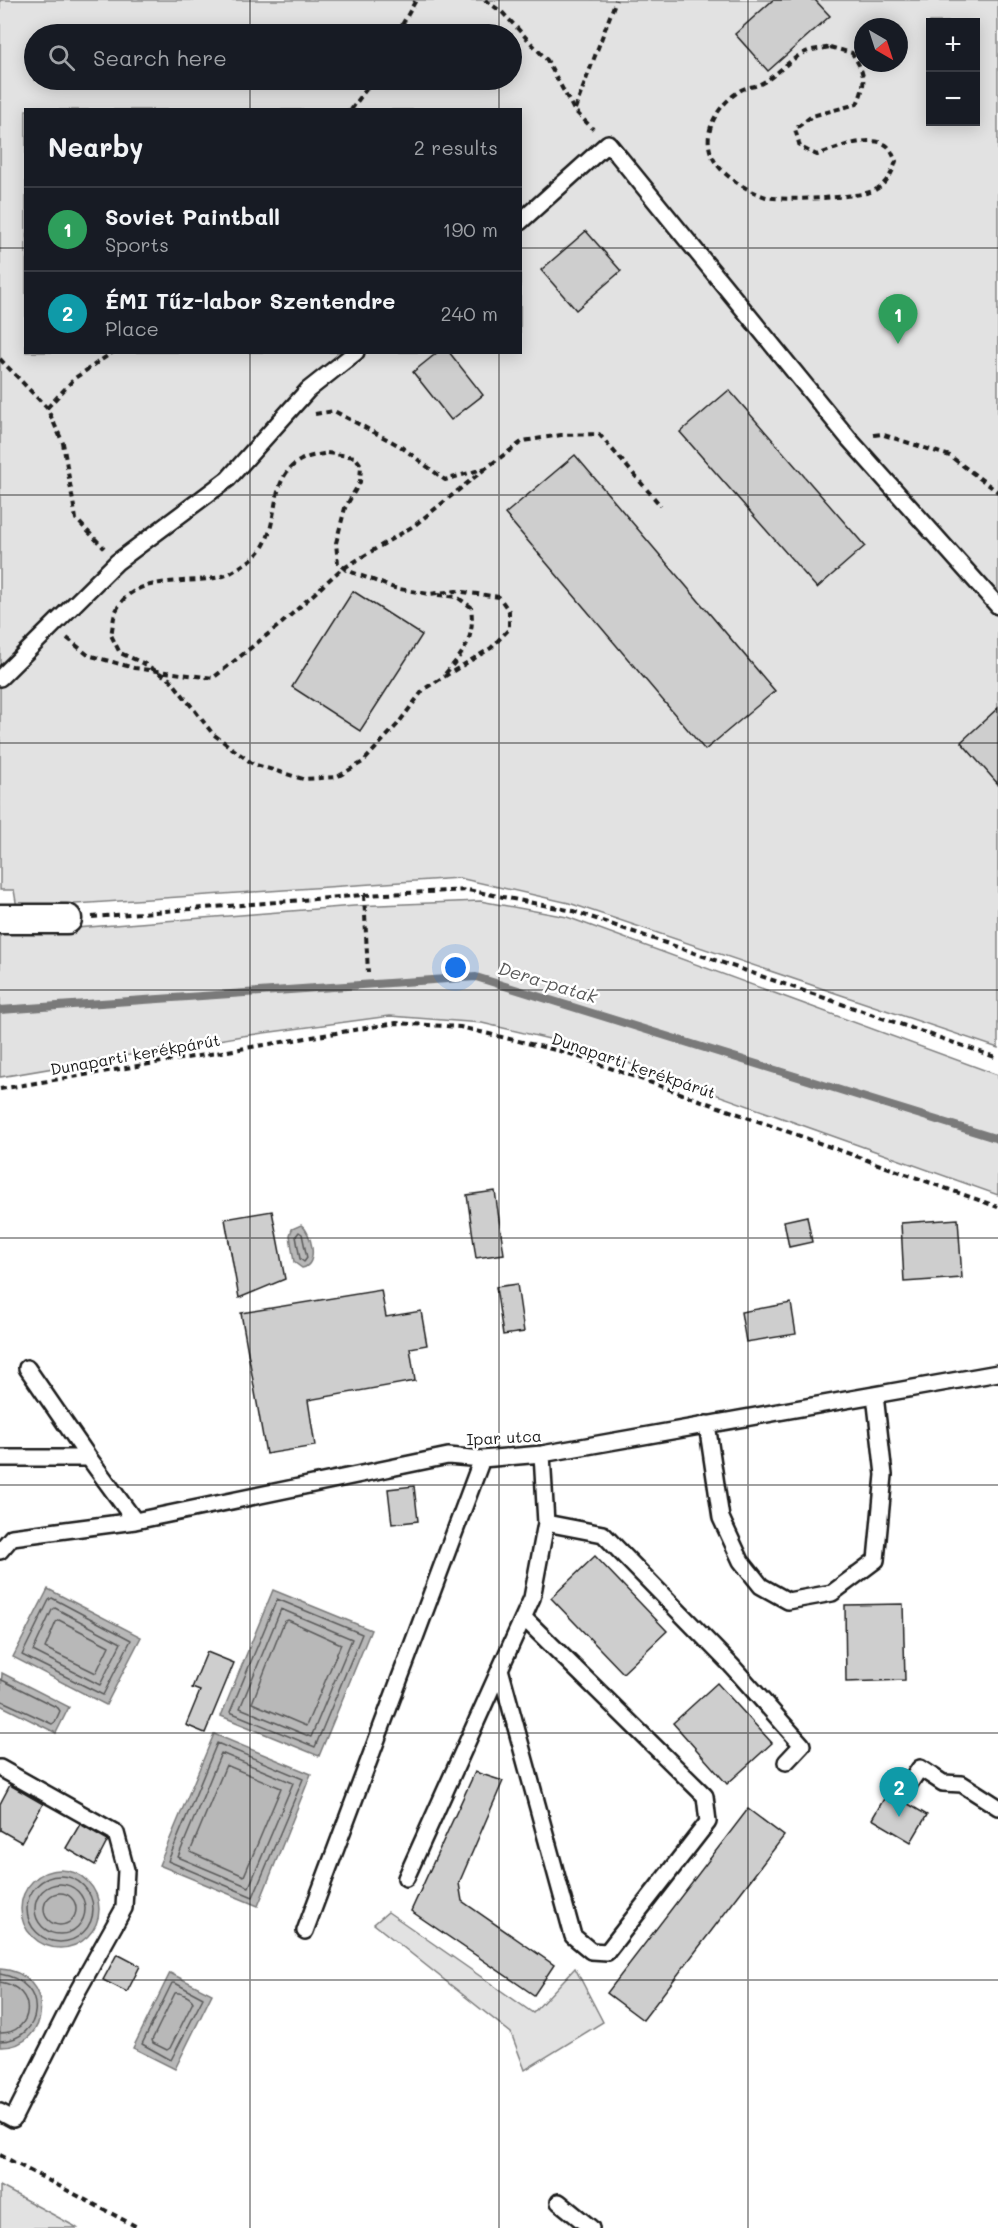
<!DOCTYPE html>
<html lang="en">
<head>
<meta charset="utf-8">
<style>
	body { margin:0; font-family:Mali,sans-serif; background:#20242c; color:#f1f3f6 }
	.controls { position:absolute; right:18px; top:18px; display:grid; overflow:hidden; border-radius:0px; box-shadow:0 3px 15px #0003 }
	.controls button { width:54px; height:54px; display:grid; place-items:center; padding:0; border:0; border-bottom:2px solid #363941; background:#171b24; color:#f1f3f6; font:30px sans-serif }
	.compass { position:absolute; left:854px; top:18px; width:54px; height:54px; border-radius:50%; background:#171b24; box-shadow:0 3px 15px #0003; rotate:141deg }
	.you { position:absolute; left:456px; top:968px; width:21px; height:21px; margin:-15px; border:4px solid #fff; border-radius:50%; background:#1a73e8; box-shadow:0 0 0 9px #1a73e833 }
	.badge { display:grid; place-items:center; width:39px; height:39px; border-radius:50%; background:#d93025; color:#fff; font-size:20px; font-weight:700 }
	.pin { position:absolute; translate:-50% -50px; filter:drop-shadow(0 2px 3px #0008) }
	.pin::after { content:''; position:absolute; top:32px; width:21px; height:18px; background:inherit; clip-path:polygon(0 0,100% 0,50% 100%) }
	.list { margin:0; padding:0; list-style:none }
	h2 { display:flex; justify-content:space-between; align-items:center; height:78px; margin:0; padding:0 24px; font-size:26px }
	h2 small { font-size:20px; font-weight:400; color:#9ea1a6 }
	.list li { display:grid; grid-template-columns:39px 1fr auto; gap:18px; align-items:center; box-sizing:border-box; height:84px; padding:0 24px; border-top:2px solid #363941 }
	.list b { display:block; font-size:22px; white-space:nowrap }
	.list p { margin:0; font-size:20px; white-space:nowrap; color:#9ea1a6 }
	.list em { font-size:20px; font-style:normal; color:#9ea1a6 }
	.icon { flex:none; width:33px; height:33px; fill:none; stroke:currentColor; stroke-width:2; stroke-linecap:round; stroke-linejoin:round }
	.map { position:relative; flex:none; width:998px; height:2228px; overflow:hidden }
	.search { position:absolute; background:#171b24; box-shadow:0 3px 15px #0003; left:24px; top:24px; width:498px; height:66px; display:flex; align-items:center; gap:15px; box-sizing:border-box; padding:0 21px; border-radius:33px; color:#9ea1a6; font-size:22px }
	.panel { position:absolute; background:#171b24; box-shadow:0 3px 15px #0003; left:24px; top:108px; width:498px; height:246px; border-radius:0px }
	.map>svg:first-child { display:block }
	.green { fill:#e2e2e2; stroke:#7f7f7f; stroke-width:1.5; fill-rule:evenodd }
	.water { fill:#b8b8b8; stroke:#7a7a7a; stroke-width:1.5 }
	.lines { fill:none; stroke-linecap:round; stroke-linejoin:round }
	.shore { stroke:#5a5a5a; stroke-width:1.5 }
	.stream { stroke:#7a7a7a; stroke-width:8 }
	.building { fill:#cecece; stroke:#1c1c1c; stroke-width:1.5 }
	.service-casing { stroke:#1c1c1c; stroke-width:20 }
	.minor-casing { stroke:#1c1c1c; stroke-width:33 }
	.path { stroke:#1c1c1c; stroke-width:4; stroke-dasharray:6 4.5; stroke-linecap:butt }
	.service { stroke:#fff; stroke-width:15 }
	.minor { stroke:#fff; stroke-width:28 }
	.grid { fill:none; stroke:#1c1c1c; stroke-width:1.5; stroke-opacity:0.55 }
	.labels { text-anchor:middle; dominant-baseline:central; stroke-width:5; stroke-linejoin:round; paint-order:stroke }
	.street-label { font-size:16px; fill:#1c1c1c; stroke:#fff }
	.water-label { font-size:18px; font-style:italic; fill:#5a5a5a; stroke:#fff }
</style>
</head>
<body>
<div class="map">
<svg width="998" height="2228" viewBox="0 0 998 2228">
	<rect width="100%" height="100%" fill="#fff"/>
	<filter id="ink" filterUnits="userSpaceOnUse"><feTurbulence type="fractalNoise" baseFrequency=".0167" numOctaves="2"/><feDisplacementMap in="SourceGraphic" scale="12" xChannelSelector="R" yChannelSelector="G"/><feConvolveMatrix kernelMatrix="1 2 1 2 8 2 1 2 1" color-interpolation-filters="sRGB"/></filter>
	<g filter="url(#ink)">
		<path class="green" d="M 0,0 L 998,0 L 998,1048 L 569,903 L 459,878 L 17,908 L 14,890 L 0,890 ZM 930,22 L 976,22 L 976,122 L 930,122 ZM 863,27 L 899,27 L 899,63 L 863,63 ZM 34,34 L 512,34 L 512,80 L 34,80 ZM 26,110 L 520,110 L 520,352 L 26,352 Z
			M 480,901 L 567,917 L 998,1075 L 998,1195 L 583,1047 L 482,1023 L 390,1016 L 242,1036 L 0,1077 L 0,934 L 354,906 Z
			M 388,1912 L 533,2013 L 575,1968 L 603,2022 L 525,2070 L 511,2033 L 374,1924 Z
			M 0,2186 L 74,2226 L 77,2228 L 0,2228 Z"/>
		<path class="water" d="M 301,1225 C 311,1231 320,1265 302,1268 L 294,1262 L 290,1235 L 292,1229 Z
			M 48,1589 L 141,1637 L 106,1705 L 13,1657 Z
			M 273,1590 L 371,1630 L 319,1756 L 221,1716 Z
			M 2,1673 L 69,1707 L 56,1733 L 0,1705 Z
			M 214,1734 L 311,1774 L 258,1906 L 159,1865 Z
			M21 1909a39 39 0 1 1 78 0a39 39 0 1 1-78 0Z
			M 0,1969 C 56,1972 52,2049 0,2047 Z
			M 170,1973 L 212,1994 L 175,2069 L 133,2048 Z"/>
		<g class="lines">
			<path class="shore" d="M 299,1232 L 302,1234 L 307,1258 L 304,1262 L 300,1259 L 296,1236 Z
				M 52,1598 L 131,1640 L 103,1695 L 22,1655 L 49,1600 Z
				M 277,1599 L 362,1634 L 315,1747 L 230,1712 Z
				M 55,1608 L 121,1643 L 100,1685 L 33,1651 L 52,1610 Z
				M 281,1609 L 352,1639 L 311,1737 L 240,1708 Z
				M 59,1620 L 109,1646 L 96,1673 L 45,1648 L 56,1622 Z
				M 288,1620 L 341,1644 L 306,1726 L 252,1703 L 284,1622 Z
				M 0,1679 L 58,1708 L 60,1711 L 55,1722 L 52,1724 L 0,1700
				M 217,1743 L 303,1779 L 253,1897 L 168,1861 Z
				M 221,1753 L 293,1783 L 249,1887 L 178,1857 Z
				M 226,1765 L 281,1788 L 244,1876 L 190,1852 Z
				M27 1909a33 33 0 1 1 66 0a33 33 0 1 1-66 0Z
				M35 1909a25 25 0 1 1 50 0a25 25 0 1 1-50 0Z
				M44 1909a16 16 0 1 1 32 0a16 16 0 1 1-32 0Z
				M 0,1974 C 51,1982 43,2041 0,2041
				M 0,1982 C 39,1988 34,2034 0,2033
				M 172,1983 L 175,1983 L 203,1998 L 171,2060 L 142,2044 Z
				M 175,1993 C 180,1992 191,1997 193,2002 L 170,2048 L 167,2050 L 153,2043 L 152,2040 Z"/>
			<path class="stream" d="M 0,1010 L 476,977 L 998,1139"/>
		</g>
		<path class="building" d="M 773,0 L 815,0 L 830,16 L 768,71 L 735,34 Z
			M 586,231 L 621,271 L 576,310 L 541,270 Z
			M 438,352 L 449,352 L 483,395 L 451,420 L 413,372 Z
			M 729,390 L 865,546 L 817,588 L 680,432 Z
			M 575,455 L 775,691 L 705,750 L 505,514 Z
			M 353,591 L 422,635 L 360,731 L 292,687 Z
			M 998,708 L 998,784 L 961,742 Z
			M 495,1191 L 504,1254 L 476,1258 L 467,1195 Z
			M 272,1211 L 285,1279 L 239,1298 L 225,1219 Z
			M 807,1216 L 812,1242 L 789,1247 L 784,1221 Z
			M 958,1219 L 962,1278 L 904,1282 L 901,1223 Z
			M 517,1284 L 524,1332 L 503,1335 L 496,1287 Z
			M 381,1290 L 386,1317 L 421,1311 L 427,1345 L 410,1348 L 415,1381 L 308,1400 L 315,1446 L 266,1454 L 241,1313 Z
			M 791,1303 L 796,1334 L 746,1342 L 741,1312 Z
			M 414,1486 L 418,1521 L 392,1524 L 388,1489 Z
			M 595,1556 L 667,1631 L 623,1673 L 551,1598 Z
			M 903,1604 L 905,1680 L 846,1682 L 845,1605 Z
			M 207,1652 L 234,1663 L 205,1733 L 186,1725 L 200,1691 L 192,1688 Z
			M 717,1683 L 772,1743 L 727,1784 L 673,1723 Z
			M 475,1772 L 503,1781 L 459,1883 L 462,1901 L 554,1965 L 534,1995 L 411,1911 Z
			M 10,1785 L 43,1804 L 21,1842 L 0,1830 L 0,1804 Z
			M 888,1792 L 927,1815 L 911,1842 L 872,1819 Z
			M 748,1809 L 784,1836 L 643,2020 L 607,1993 Z
			M 80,1824 L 108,1840 L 95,1865 L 66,1848 Z
			M 117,1954 L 140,1966 L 127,1992 L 103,1980 Z"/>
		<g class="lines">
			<defs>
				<path id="service" d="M 520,222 L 608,143 L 849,439 L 998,606
					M 0,678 L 117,562 L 228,479 L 308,390 L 356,352
					M 27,1368 L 89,1458
					M 707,1424 L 721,1518 L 741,1561 L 761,1586 L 788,1601 L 832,1593 L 876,1560 L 884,1475 L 875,1395
					M 0,1458 L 89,1458 L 135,1521
					M 546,1523 L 603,1534 L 731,1665 L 802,1745 L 786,1762
					M 0,1551 L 12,1537 L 135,1521 L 448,1456 L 482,1459 L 542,1454 L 998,1373
					M 500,1669 L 573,1936 L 591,1951 L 607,1952 L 708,1822 L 705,1796 L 524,1618
					M 0,1768 L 116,1833 L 126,1870 L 124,1908 L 76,1994 L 13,2119 L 0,2112
					M 905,1790 L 920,1768 L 943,1783 L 962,1784 L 998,1807
					M 406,1878 L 532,1598 L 546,1523 L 542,1454
					M 305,1931 L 482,1459
					M 559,2202 L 591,2228"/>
				<path id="minor" d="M 0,919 L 67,919"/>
			</defs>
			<use href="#service" class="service-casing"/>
			<use href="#minor" class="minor-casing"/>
			<path class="path" d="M 485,0 L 502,12 L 547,60 L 574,110 L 593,129
				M 397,34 L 416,0
				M 830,47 L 852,53 C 865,73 867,82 857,104 L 812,116 L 795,129 L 800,147 L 817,155 C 834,149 870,134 886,145 C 891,148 893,156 896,161 C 892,174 887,183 875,190 C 862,198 781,201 766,197 C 748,191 724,177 714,160 C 699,134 718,104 741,90 C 746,87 753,87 758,85 C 777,77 789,58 808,51 C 814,49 823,49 830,47 Z
				M 575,109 L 616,0
				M 351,110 L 373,80
				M 0,359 L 47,408 L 63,443 L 76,519 L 104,548
				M 47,408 L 75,378 L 113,352
				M 315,414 L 334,411 L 400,446 L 445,480 L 486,468 L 523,441 L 561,435 L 599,434 L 661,506
				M 874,435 L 881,434 L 950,456 L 998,492
				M 327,453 L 355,457 L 361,465 L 360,482 L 345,508 L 336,543 L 338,563 L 346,570 L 394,588 L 429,594 L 456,591 L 499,597 L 509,611 L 509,629 L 491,648 L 424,689 L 397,725 L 363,762 L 337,777 L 303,779 L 253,764 L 213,734 L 171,680 L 143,663 L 120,653 L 111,635 C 113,627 113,616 117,609 C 136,571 193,587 226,575 C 234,572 242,565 249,561 C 286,537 262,481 301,460 C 308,456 319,455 327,453 Z
				M 438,595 L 457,597 L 471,607 C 475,638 465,651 445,674
				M 67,638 L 88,655 L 134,668 L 213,678 L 282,623 L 339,571 L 415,525 L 486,468
				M 364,895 L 368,973
				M 92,917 L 364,895 L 468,890 L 573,911 L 998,1058
				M 0,1089 L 396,1023 L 460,1027 L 568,1053 L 998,1207
				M 0,2155 L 139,2228"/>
			<use href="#service" class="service"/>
			<use href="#minor" class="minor"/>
		</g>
	</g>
	<path class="grid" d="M 250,0 L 250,34M 499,0 L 499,34M 748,0 L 748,2228M 250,80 L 250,110M 499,80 L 499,110M 0,248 L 26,248M 520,248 L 998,248M 250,352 L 250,2228M 499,352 L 499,2228M 0,495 L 998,495M 0,743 L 998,743M 0,990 L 998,990M 0,1238 L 998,1238M 0,1485 L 998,1485M 0,1733 L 998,1733M 0,1980 L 998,1980"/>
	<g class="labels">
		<g class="street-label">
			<text transform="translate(135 1054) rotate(-10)">Dunaparti kerékpárút</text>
			<text transform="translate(634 1065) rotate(19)">Dunaparti kerékpárút</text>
			<text transform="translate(504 1437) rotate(-3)">Ipar utca</text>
		</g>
		<g class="water-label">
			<text transform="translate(548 982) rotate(17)">Dera-patak</text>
		</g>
	</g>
</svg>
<div class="controls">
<button>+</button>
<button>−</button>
</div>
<svg class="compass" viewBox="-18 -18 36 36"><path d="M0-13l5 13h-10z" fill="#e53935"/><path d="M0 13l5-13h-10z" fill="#9ea1a6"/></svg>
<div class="you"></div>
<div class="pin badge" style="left:898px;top:344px;background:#2e9e5b">1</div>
<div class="pin badge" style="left:899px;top:1817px;background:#0f9aa8">2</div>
<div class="search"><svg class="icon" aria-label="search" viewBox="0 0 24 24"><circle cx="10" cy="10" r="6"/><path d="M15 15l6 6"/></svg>Search here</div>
<section class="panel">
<h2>Nearby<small>2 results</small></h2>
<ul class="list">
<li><span class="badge" style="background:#2e9e5b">1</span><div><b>Soviet Paintball</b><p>Sports</p></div><em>190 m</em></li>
<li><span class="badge" style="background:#0f9aa8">2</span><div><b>ÉMI Tűz-labor Szentendre</b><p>Place</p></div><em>240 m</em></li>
</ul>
</section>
</div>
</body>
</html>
